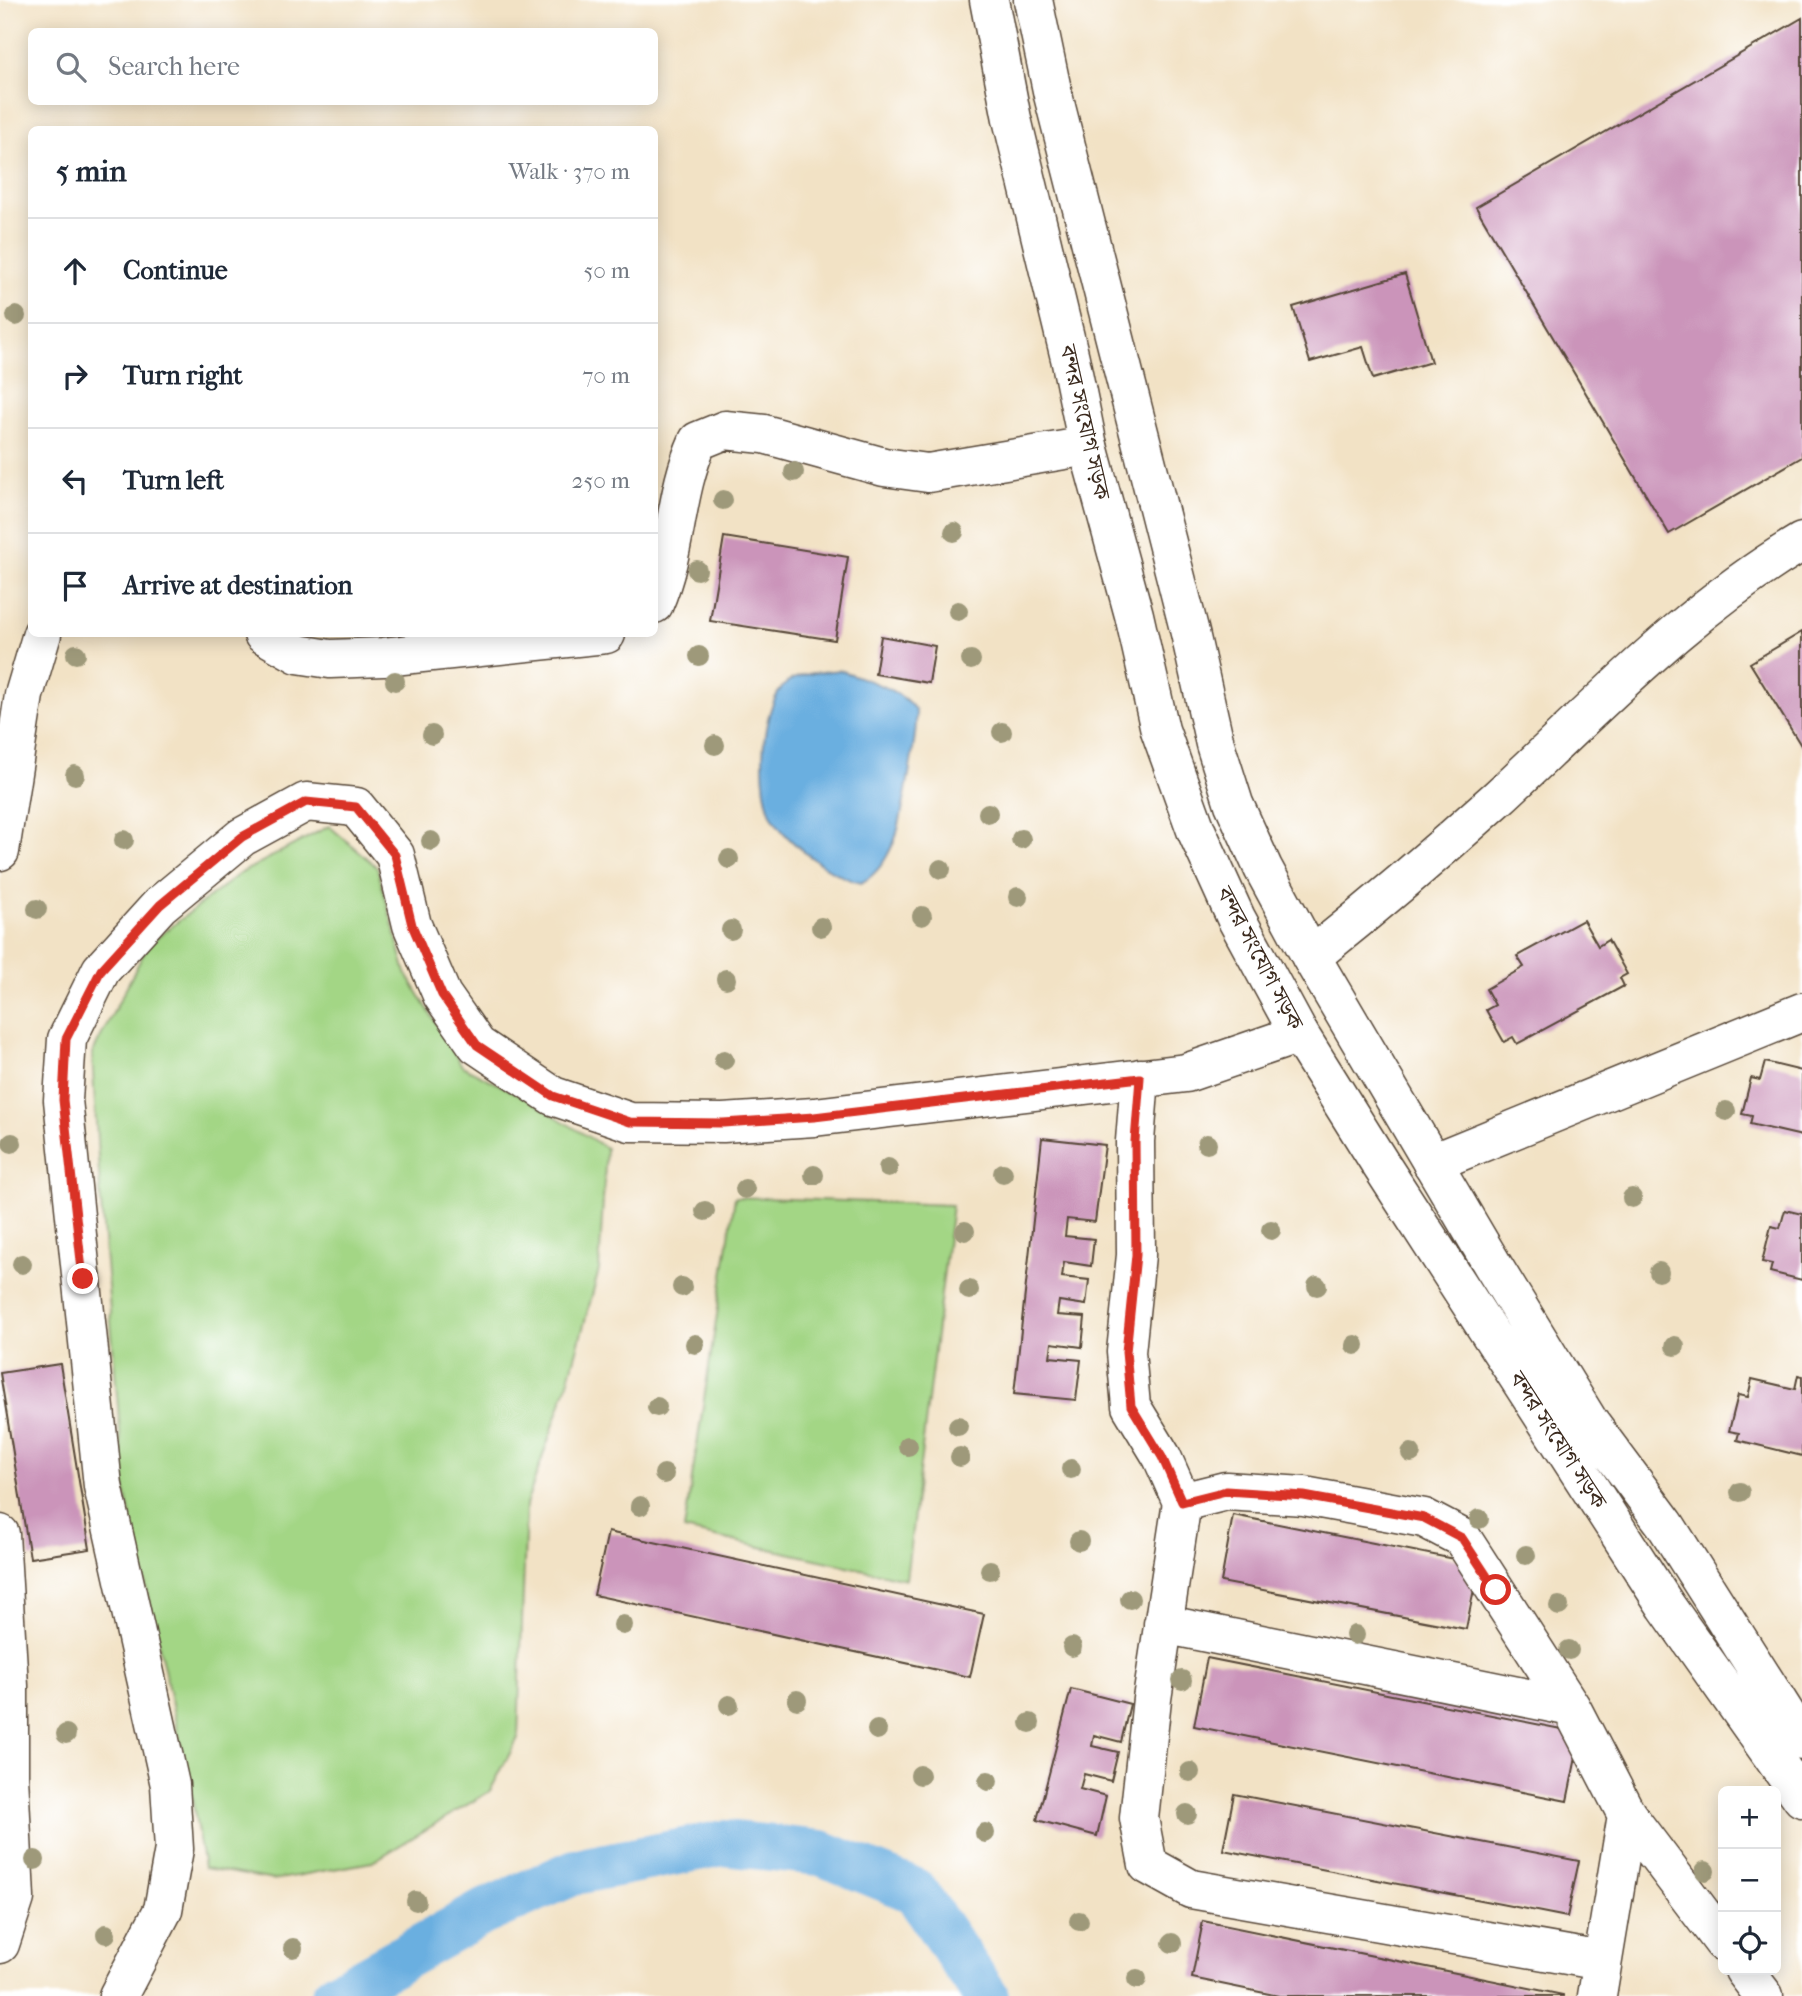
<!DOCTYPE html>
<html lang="en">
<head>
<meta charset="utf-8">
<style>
	body { margin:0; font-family:"IM FELL French Canon","Noto Serif Bengali",serif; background:#f6f6f7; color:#1f2937 }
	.controls { position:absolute; right:21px; bottom:21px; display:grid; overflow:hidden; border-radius:10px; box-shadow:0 4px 18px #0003 }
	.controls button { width:63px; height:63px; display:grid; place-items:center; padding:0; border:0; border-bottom:2px solid #e0e1e3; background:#fff; color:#1f2937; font:35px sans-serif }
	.stop { position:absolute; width:21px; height:21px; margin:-16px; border:5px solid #d93025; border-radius:50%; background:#fff }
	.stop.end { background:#d93025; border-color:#fff; box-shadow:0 2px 7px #0008 }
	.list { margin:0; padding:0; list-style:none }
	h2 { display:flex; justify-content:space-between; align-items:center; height:91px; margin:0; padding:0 28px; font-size:30px }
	h2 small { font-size:23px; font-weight:400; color:#747a83 }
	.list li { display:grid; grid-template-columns:46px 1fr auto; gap:21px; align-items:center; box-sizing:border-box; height:105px; padding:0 28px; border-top:2px solid #e0e1e3 }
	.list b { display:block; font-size:26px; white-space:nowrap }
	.list em { font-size:23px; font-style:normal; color:#747a83 }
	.icon { flex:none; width:38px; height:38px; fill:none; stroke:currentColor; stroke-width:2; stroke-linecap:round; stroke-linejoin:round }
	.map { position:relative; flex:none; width:1802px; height:1996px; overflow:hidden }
	.search { position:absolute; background:#fff; box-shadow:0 4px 18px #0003; left:28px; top:28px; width:630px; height:77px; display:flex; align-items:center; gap:18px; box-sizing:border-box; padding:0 24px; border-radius:10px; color:#747a83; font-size:26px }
	.panel { position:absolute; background:#fff; box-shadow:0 4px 18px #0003; left:28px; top:126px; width:630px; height:511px; border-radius:10px }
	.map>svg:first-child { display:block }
	.green { fill:#a3d685; stroke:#6f8052; stroke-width:2 }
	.water { fill:#6aafe0; stroke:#526c7f; stroke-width:2 }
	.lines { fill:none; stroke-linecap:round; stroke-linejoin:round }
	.canal { stroke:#6aafe0; stroke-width:46 }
	.building { fill:#cb94ba }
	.minor-casing { stroke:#564637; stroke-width:41 }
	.highway-casing { stroke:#564637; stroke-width:41 }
	.minor { stroke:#fff; stroke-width:38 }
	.highway { stroke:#fff; stroke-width:38 }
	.tree { fill:#9e997a }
	.route { stroke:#d93025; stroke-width:9 }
	.labels { text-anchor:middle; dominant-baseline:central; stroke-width:5; stroke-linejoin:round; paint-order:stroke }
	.street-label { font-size:23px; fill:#3b2a1e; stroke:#fff }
</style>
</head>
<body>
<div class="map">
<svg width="1802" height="1996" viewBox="0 0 1802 1996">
	<rect width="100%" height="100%" fill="#fff"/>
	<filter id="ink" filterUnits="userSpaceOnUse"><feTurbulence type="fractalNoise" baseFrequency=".0143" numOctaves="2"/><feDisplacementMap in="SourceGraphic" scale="14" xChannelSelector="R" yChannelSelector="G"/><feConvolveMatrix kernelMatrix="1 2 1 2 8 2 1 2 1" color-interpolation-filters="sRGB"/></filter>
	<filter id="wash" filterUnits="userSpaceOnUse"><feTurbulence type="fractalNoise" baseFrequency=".00686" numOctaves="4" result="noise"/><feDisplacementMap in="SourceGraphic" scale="28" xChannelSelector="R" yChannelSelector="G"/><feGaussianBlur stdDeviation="1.57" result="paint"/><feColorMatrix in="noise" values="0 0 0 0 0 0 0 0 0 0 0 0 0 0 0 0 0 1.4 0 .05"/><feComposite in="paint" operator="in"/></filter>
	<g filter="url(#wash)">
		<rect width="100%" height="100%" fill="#f2e2c5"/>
		<path class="green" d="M 329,826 L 377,867 L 406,973 L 462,1066 L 526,1098 L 606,1148 L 599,1270 L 567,1386 L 526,1505 L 518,1738 L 490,1791 L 372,1862 L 274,1880 L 204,1868 L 190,1787 L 125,1491 L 100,1191 L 92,1054 L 148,945 L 239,874 Z
			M 735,1197 L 952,1205 L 906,1579 L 684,1530 Z"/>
		<path class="water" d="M 840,670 C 862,679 902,689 915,710 C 921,719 900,828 894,842 C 886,859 878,874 861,883 C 833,877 788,844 773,818 C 757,789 759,703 788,682 C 803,672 823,672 840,670 Z"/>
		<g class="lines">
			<path class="canal" d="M 334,1996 L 482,1913 L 575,1872 L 724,1843 L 821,1853 L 915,1891 L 986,1996"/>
		</g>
		<g id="blocks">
			<path class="building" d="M 1802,18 L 1802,457 L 1669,534 L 1476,207 Z
				M 1405,274 L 1431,362 L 1373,379 L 1363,347 L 1310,362 L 1293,307 Z
				M 724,537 L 848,557 L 835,640 L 710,621 Z
				M 1802,632 L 1802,747 L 1750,663 Z
				M 881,636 L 935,646 L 929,683 L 875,674 Z
				M 1583,920 L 1598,946 L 1608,940 L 1627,974 L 1620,978 L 1624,986 L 1517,1044 L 1513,1037 L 1504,1042 L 1486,1010 L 1495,1005 L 1486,989 L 1524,967 L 1517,956 Z
				M 1765,1062 L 1802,1071 L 1802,1136 L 1750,1124 L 1752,1116 L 1742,1114 L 1751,1078 L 1760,1080 Z
				M 1042,1138 L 1105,1145 L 1095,1222 L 1067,1219 L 1065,1236 L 1094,1239 L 1091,1266 L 1064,1262 L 1062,1277 L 1089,1280 L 1086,1305 L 1059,1301 L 1057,1315 L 1085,1317 L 1082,1347 L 1052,1343 L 1050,1357 L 1081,1360 L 1076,1400 L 1014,1394 Z
				M 1785,1210 L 1802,1214 L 1802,1280 L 1770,1272 L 1772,1264 L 1762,1262 L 1771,1226 L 1780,1228 Z
				M 60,1364 L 90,1549 L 30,1558 L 0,1373 Z
				M 1798,1375 L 1802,1376 L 1802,1456 L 1737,1440 L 1739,1433 L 1729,1431 L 1738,1395 L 1748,1397 L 1752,1379 L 1795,1389 Z
				M 1233,1515 L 1479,1564 L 1466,1629 L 1221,1582 Z
				M 608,1532 L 984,1614 L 970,1677 L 594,1595 Z
				M 1207,1658 L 1581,1733 L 1567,1801 L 1194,1726 Z
				M 1071,1689 L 1130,1704 L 1121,1742 L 1094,1735 L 1092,1746 L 1118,1752 L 1111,1781 L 1084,1774 L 1080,1789 L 1106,1796 L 1097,1836 L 1037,1820 Z
				M 1234,1794 L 1579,1861 L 1567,1917 L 1223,1850 Z
				M 1203,1921 L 1563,1995 L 1563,1996 L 1279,1996 L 1192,1978 Z"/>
		</g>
	</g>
	<g filter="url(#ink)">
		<use href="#blocks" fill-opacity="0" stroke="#564637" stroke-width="2"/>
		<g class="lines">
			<defs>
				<path id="minor" d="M 654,604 C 678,548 674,494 698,441 L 725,430 L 764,434 L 884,467 L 928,473 L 1088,446
					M 263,634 L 298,654 L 330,659 L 383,657 L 606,634
					M 0,851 L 24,695 L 42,634
					M 1311,957 C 1375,906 1437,853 1498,798 C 1598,706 1684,612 1802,542
					M 1140,1078 L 1135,1141 L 1136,1255 L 1126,1352 L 1131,1406 L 1162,1457 L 1182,1502 L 1152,1699 L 1139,1818 L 1148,1865 L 1191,1889 L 1602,1961
					M 1432,1163 L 1802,1012
					M 1182,1502 L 1226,1491 L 1304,1496 L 1424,1518 L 1462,1538 L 1571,1707 L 1627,1815 L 1723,1942
					M 0,1534 L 9,1686 L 9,1776 L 15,1898 L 0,1944
					M 1163,1624 L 1571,1707
					M 1744,1970 L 1764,1996
					M 118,1996 L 163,1910 L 174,1849 L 170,1785 L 103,1486 L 63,1100 L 67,1039 L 101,970 L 160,905 L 242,837 L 306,802 L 356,807 L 395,855 L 412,925 L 442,995 L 477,1045 L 553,1096 L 630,1122 L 723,1123 L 814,1117 L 1186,1073 L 1299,1034
					M 1597,1996 L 1627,1815"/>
				<path id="highway" d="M 989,0 L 1012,119 L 1070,358 L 1088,446 L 1134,615 L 1160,730 L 1196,830 L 1236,918 L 1299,1034 L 1381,1165 L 1666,1606 L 1802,1798
					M 1033,0 L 1053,95 L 1190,633 L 1215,744 L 1234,804 L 1263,868 L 1311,957 L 1492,1264 L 1589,1422 L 1665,1524 L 1802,1740"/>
			</defs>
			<use href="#minor" class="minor-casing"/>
			<use href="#highway" class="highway-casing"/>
			<use href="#minor" class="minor"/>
			<use href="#highway" class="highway"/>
		</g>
		<g class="tree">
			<circle cx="16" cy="316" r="10"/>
			<circle cx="794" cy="472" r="10"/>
			<circle cx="723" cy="500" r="10"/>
			<circle cx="954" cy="532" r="10"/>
			<circle cx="697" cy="570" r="10"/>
			<circle cx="958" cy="611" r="10"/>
			<circle cx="76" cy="654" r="10"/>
			<circle cx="699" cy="656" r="10"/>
			<circle cx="971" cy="660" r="10"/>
			<circle cx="395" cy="681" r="10"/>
			<circle cx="1002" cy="732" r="10"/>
			<circle cx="432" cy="735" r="10"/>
			<circle cx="715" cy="745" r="10"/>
			<circle cx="75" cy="775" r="10"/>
			<circle cx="988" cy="813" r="10"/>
			<circle cx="1021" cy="839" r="10"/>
			<circle cx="124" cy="840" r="10"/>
			<circle cx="431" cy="841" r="10"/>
			<circle cx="729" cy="859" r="10"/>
			<circle cx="941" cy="869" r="10"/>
			<circle cx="1018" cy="897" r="10"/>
			<circle cx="37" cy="909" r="10"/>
			<circle cx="922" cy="916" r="10"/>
			<circle cx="821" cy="927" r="10"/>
			<circle cx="731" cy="930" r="10"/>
			<circle cx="726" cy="979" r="10"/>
			<circle cx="724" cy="1060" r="10"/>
			<circle cx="1726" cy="1111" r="10"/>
			<circle cx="12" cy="1143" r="10"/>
			<circle cx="1207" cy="1144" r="10"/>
			<circle cx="888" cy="1168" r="10"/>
			<circle cx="1003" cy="1173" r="10"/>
			<circle cx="814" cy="1175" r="10"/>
			<circle cx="745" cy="1189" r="10"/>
			<circle cx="1632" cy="1198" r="10"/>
			<circle cx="705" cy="1211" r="10"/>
			<circle cx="1271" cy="1230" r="10"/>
			<circle cx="965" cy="1231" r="10"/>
			<circle cx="22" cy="1264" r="10"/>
			<circle cx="1659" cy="1272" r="10"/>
			<circle cx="1317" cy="1286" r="10"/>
			<circle cx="682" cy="1287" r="10"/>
			<circle cx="969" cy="1290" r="10"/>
			<circle cx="695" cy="1344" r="10"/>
			<circle cx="1355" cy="1345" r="10"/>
			<circle cx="1675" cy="1346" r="10"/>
			<circle cx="657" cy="1407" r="10"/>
			<circle cx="958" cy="1426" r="10"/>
			<circle cx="908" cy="1446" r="10"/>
			<circle cx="1411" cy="1453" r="10"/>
			<circle cx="960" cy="1457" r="10"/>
			<circle cx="1071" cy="1469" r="10"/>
			<circle cx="664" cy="1474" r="10"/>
			<circle cx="1740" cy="1492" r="10"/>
			<circle cx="640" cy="1506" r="10"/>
			<circle cx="1479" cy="1519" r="10"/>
			<circle cx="1079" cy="1541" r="10"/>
			<circle cx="1526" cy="1555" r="10"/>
			<circle cx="990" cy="1570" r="10"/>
			<circle cx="1130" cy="1599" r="10"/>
			<circle cx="1559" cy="1606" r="10"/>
			<circle cx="623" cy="1625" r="10"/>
			<circle cx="1355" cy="1635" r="10"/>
			<circle cx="1072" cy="1647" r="10"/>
			<circle cx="1569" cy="1650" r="10"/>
			<circle cx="1182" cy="1680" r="10"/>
			<circle cx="797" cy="1700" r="10"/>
			<circle cx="729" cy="1705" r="10"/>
			<circle cx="1030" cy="1723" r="10"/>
			<circle cx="877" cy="1730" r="10"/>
			<circle cx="66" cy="1734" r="10"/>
			<circle cx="1190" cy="1772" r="10"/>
			<circle cx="920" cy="1775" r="10"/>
			<circle cx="988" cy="1781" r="10"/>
			<circle cx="1187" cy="1814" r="10"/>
			<circle cx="985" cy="1833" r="10"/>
			<circle cx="35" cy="1860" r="10"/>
			<circle cx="1705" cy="1871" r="10"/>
			<circle cx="416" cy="1901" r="10"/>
			<circle cx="1079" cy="1921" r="10"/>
			<circle cx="106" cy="1934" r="10"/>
			<circle cx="1172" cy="1943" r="10"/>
			<circle cx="293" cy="1948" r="10"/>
			<circle cx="1137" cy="1979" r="10"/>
		</g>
	</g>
	<g class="lines" filter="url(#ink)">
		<path class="route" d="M 83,1279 L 63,1100 L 66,1039 L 101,970 L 160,905 L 242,837 L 306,802 L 356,807 L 395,855 L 412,925 L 442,995 L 477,1045 L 553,1096 L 630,1122 L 723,1123 L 814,1117 L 1140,1078 L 1135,1141 L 1136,1255 L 1126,1352 L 1131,1406 L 1162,1457 L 1182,1502 L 1226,1491 L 1304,1496 L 1424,1518 L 1462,1538 L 1496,1590"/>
	</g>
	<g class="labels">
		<g class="street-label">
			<text transform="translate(1085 422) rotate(77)">বন্দর সংযোগ সড়ক</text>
			<text transform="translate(1260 958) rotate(62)">বন্দর সংযোগ সড়ক</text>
			<text transform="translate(1558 1440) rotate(57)">বন্দর সংযোগ সড়ক</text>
		</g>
	</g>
</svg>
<div class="controls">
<button>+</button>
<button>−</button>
<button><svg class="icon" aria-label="locate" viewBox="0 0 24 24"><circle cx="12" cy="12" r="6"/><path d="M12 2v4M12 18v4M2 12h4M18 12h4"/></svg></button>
</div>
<div class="stop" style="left:1496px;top:1590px"></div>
<div class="stop end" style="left:83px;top:1279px"></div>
<div class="search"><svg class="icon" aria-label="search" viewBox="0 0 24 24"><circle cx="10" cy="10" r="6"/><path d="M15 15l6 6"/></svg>Search here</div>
<section class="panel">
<h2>5 min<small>Walk · 370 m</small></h2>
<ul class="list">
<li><svg class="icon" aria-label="ahead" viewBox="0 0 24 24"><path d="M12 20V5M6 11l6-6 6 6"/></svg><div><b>Continue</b></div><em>50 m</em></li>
<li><svg class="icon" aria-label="right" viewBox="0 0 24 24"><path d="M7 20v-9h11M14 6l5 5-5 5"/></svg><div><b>Turn right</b></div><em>70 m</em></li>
<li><svg class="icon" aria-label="left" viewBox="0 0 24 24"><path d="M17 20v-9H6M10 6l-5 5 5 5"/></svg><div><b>Turn left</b></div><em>250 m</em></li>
<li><svg class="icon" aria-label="arrive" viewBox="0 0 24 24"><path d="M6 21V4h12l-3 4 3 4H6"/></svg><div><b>Arrive at destination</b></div></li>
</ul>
</section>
</div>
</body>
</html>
